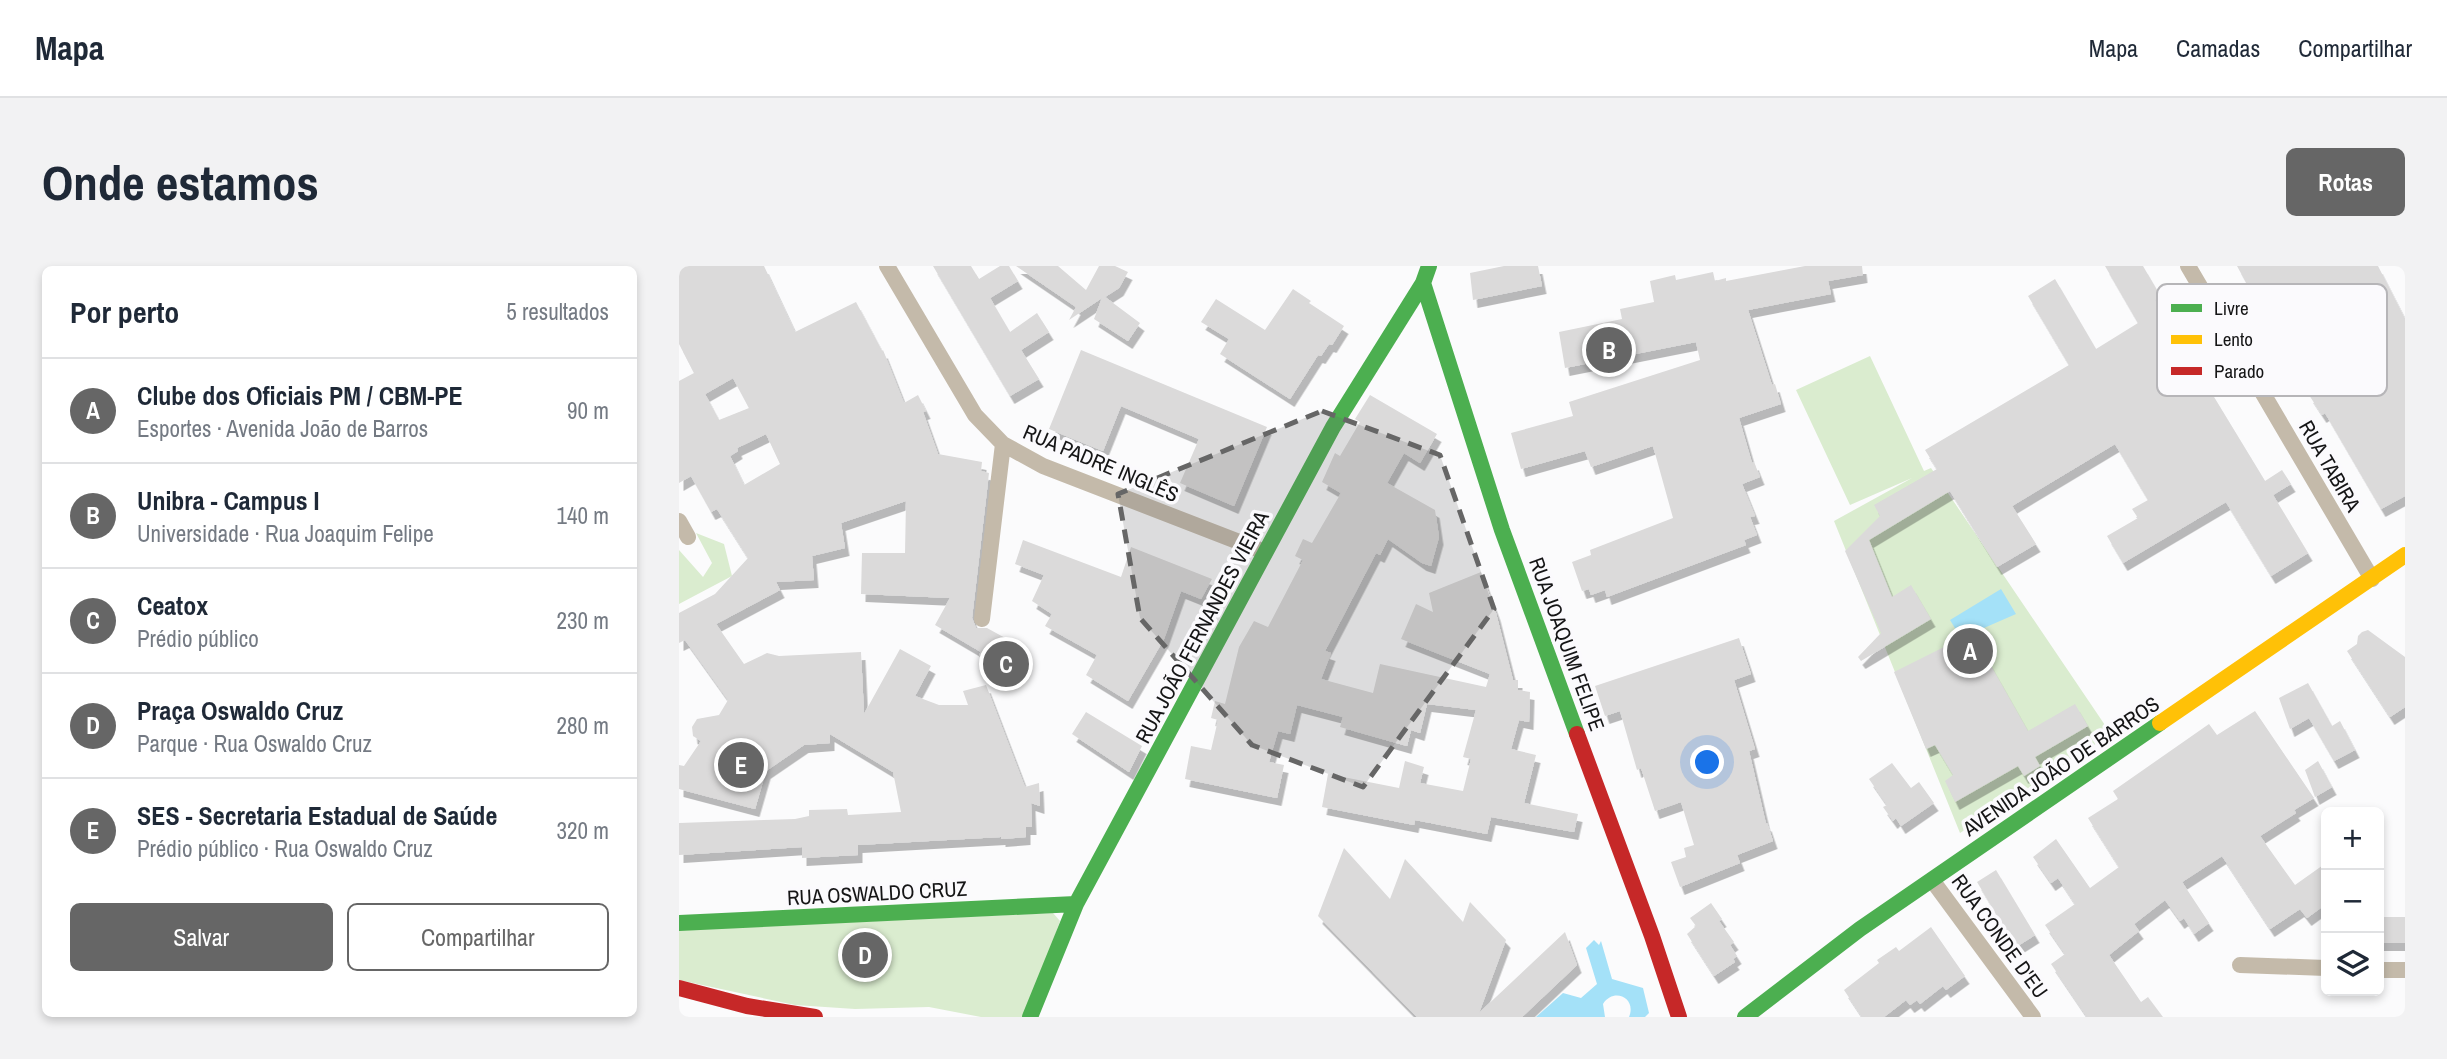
<!DOCTYPE html>
<html lang="pt">
<head>
<meta charset="utf-8">
<style>
	body { margin:0; font-family:"Archivo Narrow",sans-serif; background:#f2f2f3; color:#1f2937 }
	.controls { position:absolute; right:21px; bottom:21px; display:grid; overflow:hidden; border-radius:10px; box-shadow:0 4px 10px #0003 }
	.controls button { width:63px; height:63px; display:grid; place-items:center; padding:0; border:0; border-bottom:2px solid #e0e1e3; background:#fff; color:#1f2937; font:35px sans-serif }
	.you { position:absolute; left:1029px; top:497px; width:24px; height:24px; margin:-18px; border:5px solid #fff; border-radius:50%; background:#1a73e8; box-shadow:0 0 0 10px #1a73e833 }
	.badge { display:grid; place-items:center; width:46px; height:46px; border-radius:50%; background:#666; color:#fff; font-size:23px; font-weight:700 }
	.pin { position:absolute; translate:-50% -50%; border:4px solid #fff; box-shadow:0 2px 7px #0006 }
	.list { margin:0; padding:0; list-style:none }
	h2 { display:flex; justify-content:space-between; align-items:center; height:91px; margin:0; padding:0 28px; font-size:30px }
	h2 small { font-size:23px; font-weight:400; color:#747a83 }
	.list li { display:grid; grid-template-columns:46px 1fr auto; gap:21px; align-items:center; box-sizing:border-box; height:105px; padding:0 28px; border-top:2px solid #e0e1e3 }
	.list b { display:block; font-size:26px; white-space:nowrap }
	.list p { margin:0; font-size:23px; white-space:nowrap; color:#747a83 }
	.list em { font-size:23px; font-style:normal; color:#747a83 }
	.actions { display:flex; gap:14px; padding:21px 28px }
	.actions a { flex:1; padding:16px 0; border:2px solid #666; border-radius:10px; text-align:center; font-size:24px; color:#666 }
	.actions .main { background:#666; color:#fff }
	.icon { flex:none; width:38px; height:38px; fill:none; stroke:currentColor; stroke-width:2; stroke-linecap:round; stroke-linejoin:round }
	.map { position:relative; flex:none; width:1726px; height:751px; overflow:hidden; border-radius:10px }
	header { display:flex; align-items:center; gap:42px; box-sizing:border-box; height:98px; padding:0 35px; background:#fff; border-bottom:2px solid #e0e1e3 }
	header strong { font-size:33px }
	nav { display:flex; gap:38px; margin-inline-start:auto; font-size:24px }
	.intro { display:flex; align-items:center; justify-content:space-between; box-sizing:border-box; height:168px; padding:0 42px }
	h1 { margin:0; font-size:49px }
	.button { padding:18px 32px; border-radius:10px; background:#666; color:#fff; font-size:24px; font-weight:700 }
	main { display:flex; gap:42px; padding:0 42px }
	aside { flex:1; background:#fff; border-radius:10px; box-shadow:0 4px 10px #0003 }
	.map>svg:first-child { display:block }
	.green { fill:#daeccf }
	.water { fill:#a4e1f8 }
	.building { fill:#dbdada; fill-rule:evenodd; filter:url(#shadow) }
	.lines { fill:none; stroke-linecap:round; stroke-linejoin:round }
	.street { stroke:#c4baaa; stroke-width:16 }
	.fast { stroke:#4caf50; stroke-width:16 }
	.slow { stroke:#ffc107; stroke-width:16 }
	.jam { stroke:#c62828; stroke-width:16 }
	.marked { fill:#666; fill-opacity:0.2; stroke:#666; stroke-width:5; stroke-dasharray:14 9; stroke-linejoin:round }
	.labels { text-anchor:middle; dominant-baseline:central; stroke-width:7; stroke-linejoin:round; paint-order:stroke }
	.street-label { font-size:21px; fill:#151516; stroke:#fbfafd }
	.key { fill:#fbfafd; stroke:#b6b5b8; stroke-width:2 }
	.key-label { font-size:19px; fill:#151516 }
</style>
</head>
<body>
<header>
<strong>Mapa</strong>
<nav><a>Mapa</a><a>Camadas</a><a>Compartilhar</a></nav>
</header>
<div class="intro"><h1>Onde estamos</h1><a class="button">Rotas</a></div>
<main>
<aside>
<h2>Por perto<small>5 resultados</small></h2>
<ul class="list">
<li><span class="badge">A</span><div><b>Clube dos Oficiais PM / CBM-PE</b><p>Esportes · Avenida João de Barros</p></div><em>90 m</em></li>
<li><span class="badge">B</span><div><b>Unibra - Campus I</b><p>Universidade · Rua Joaquim Felipe</p></div><em>140 m</em></li>
<li><span class="badge">C</span><div><b>Ceatox</b><p>Prédio público</p></div><em>230 m</em></li>
<li><span class="badge">D</span><div><b>Praça Oswaldo Cruz</b><p>Parque · Rua Oswaldo Cruz</p></div><em>280 m</em></li>
<li><span class="badge">E</span><div><b>SES - Secretaria Estadual de Saúde</b><p>Prédio público · Rua Oswaldo Cruz</p></div><em>320 m</em></li>
</ul>
<div class="actions"><a class="main">Salvar</a><a>Compartilhar</a></div>
</aside>
<div class="map">
<svg width="1726" height="751" viewBox="0 0 1726 751">
	<defs>
		<filter id="shadow"><feDropShadow dx="4.5" dy="8" stdDeviation="0" flood-color="#0004"/></filter>
	</defs>
	<rect width="100%" height="100%" fill="#fbfbfc"/>
	<path class="green" d="M 1191,90 L 1245,205 L 1252,202 L 1432,468 L 1281,567 L 1155,255 L 1233,212 L 1171,239 L 1117,124 Z
		M 17,267 L 45,278 L 53,310 L 0,338 L 0,284 L 24,311 L 33,297 Z
		M 374,647 L 381,655 L 348,751 L 302,751 L 250,741 L 176,743 L 116,739 L 0,714 L 0,664 Z"/>
	<path class="water" d="M 1322,323 L 1337,348 L 1282,372 L 1271,354 Z
		M 915,674 L 920,679 L 922,675 L 933,713 L 964,722 L 970,747 L 966,751 L 950,751 C 958,732 935,721 924,738 L 926,751 L 857,751 L 884,727 L 902,732 L 918,718 L 907,682 Z"/>
	<path class="building" d="M 0,0 L 85,0 L 116,66 L 177,36 L 203,85 L 204,84 L 225,137 L 239,129 L 247,145 L 244,146 L 259,188 L 303,196 L 302,205 L 310,207 L 293,352 L 297,362 L 308,362 L 328,373 L 313,397 L 300,389 L 302,386 L 256,359 L 271,332 L 182,328 L 183,287 L 226,287 L 227,235 L 162,257 L 166,282 L 133,290 L 135,314 L 97,316 L 101,324 L 37,358 L 65,398 L 88,387 L 100,390 L 182,386 L 185,448 L 221,383 L 252,400 L 236,430 L 260,439 L 289,439 L 284,425 L 307,419 L 346,521 L 360,517 L 361,540 L 352,537 L 353,561 L 347,561 L 347,571 L 322,573 L 322,571 L 179,579 L 179,589 L 123,592 L 123,581 L 0,589 L 0,557 L 116,553 L 130,550 L 130,544 L 168,543 L 169,549 L 222,546 L 214,506 L 151,468 L 151,477 L 125,479 L 87,505 L 76,543 L 0,523 L 0,499 L 5,500 L 22,475 L 14,470 L 13,461 L 18,453 L 40,449 L 49,434 L 6,374 L 0,377 L 0,347 L 36,328 L 69,292 L 38,243 L 32,246 L 12,210 L 0,217 L 0,115 L 15,107 L 0,78 ZM 54,112 L 70,142 L 40,154 L 26,128 ZM 87,168 L 101,198 L 65,219 L 51,190 L 59,185 L 58,182 Z
		M 254,0 L 292,0 L 300,13 L 321,0 L 330,0 L 339,15 L 311,32 L 331,66 L 358,47 L 370,66 L 342,84 L 360,113 L 331,130 Z
		M 337,0 L 379,0 L 407,24 L 420,0 L 436,0 L 449,6 L 440,22 L 426,31 L 461,57 L 449,75 L 415,53 L 423,32 L 390,54 L 397,41 Z
		M 825,0 L 859,0 L 863,20 L 794,34 L 791,7 Z
		M 1126,0 L 1183,0 L 1184,9 L 1149,15 L 1152,28 L 1069,44 L 1093,119 L 1096,118 L 1102,138 L 1060,152 L 1073,197 L 1075,196 L 1081,211 L 1063,218 L 1076,250 L 1071,251 L 1078,269 L 1065,274 L 1067,279 L 928,331 L 926,324 L 912,329 L 910,323 L 903,325 L 893,296 L 912,289 L 911,284 L 994,252 L 974,180 L 912,201 L 906,185 L 842,203 L 832,167 L 894,150 L 890,136 L 1021,94 L 1017,76 L 886,102 L 880,66 L 943,53 L 941,43 L 975,36 L 971,15 L 996,9 L 997,14 L 1034,6 L 1036,15 L 1047,12 L 1047,15 Z
		M 1426,0 L 1464,0 L 1482,31 L 1476,34 L 1586,215 L 1603,204 L 1612,218 L 1594,229 L 1629,287 L 1592,310 L 1547,236 L 1444,297 L 1428,270 L 1459,252 L 1453,243 L 1469,234 L 1436,178 L 1333,240 L 1357,278 L 1318,301 L 1271,225 L 1190,274 L 1213,331 L 1232,319 L 1252,353 L 1182,395 L 1179,391 L 1202,367 L 1166,285 L 1201,250 L 1195,239 L 1258,203 L 1246,184 L 1390,99 L 1349,30 L 1376,13 L 1417,83 L 1459,57 Z
		M 1558,0 L 1699,0 L 1726,53 L 1726,230 L 1702,243 L 1646,147 L 1643,149 L 1630,129 L 1632,128 L 1629,122 L 1695,85 L 1665,28 L 1633,46 L 1637,53 L 1607,71 L 1603,63 L 1595,68 Z
		M 614,23 L 632,35 L 630,37 L 665,60 L 653,79 L 650,78 L 642,90 L 639,89 L 611,133 L 541,88 L 550,73 L 522,56 L 537,33 L 586,64 Z
		M 402,84 L 588,161 L 555,240 L 501,217 L 520,173 L 442,140 L 424,185 L 370,163 Z
		M 691,129 L 758,168 L 741,197 L 725,187 L 708,217 L 756,244 L 760,271 L 752,300 L 743,297 L 709,273 L 701,289 L 697,287 L 646,385 L 652,387 L 642,413 L 694,427 L 701,398 L 807,421 L 811,408 L 722,373 L 737,338 L 754,346 L 750,327 L 802,306 L 817,347 L 834,414 L 839,414 L 839,424 L 851,426 L 850,456 L 840,454 L 832,483 L 857,489 L 845,537 L 899,548 L 895,566 L 812,551 L 808,568 L 736,554 L 735,559 L 643,541 L 649,508 L 720,522 L 726,495 L 745,501 L 741,517 L 784,525 L 792,493 L 784,491 L 797,444 L 748,438 L 741,467 L 732,464 L 728,480 L 661,461 L 664,451 L 618,439 L 611,468 L 599,465 L 590,496 L 605,499 L 598,532 L 506,513 L 512,480 L 532,484 L 539,454 L 532,452 L 536,435 L 546,438 L 560,381 L 575,355 L 589,361 L 624,294 L 616,290 L 624,273 L 633,277 L 662,227 L 643,216 L 656,187 L 661,190 L 681,156 L 676,153 Z
		M 344,274 L 442,311 L 452,281 L 533,313 L 522,333 L 502,325 L 485,373 L 449,435 L 407,409 L 418,389 L 366,360 L 373,348 L 353,335 L 365,309 L 336,298 Z
		M 1689,364 L 1726,391 L 1726,441 L 1711,451 L 1668,385 L 1678,378 L 1679,370 L 1683,366 Z
		M 1060,372 L 1072,408 L 1055,414 L 1076,483 L 1070,485 L 1087,558 L 1088,557 L 1094,575 L 1058,589 L 1061,597 L 1001,621 L 992,596 L 1007,591 L 1005,582 L 1015,579 L 1002,536 L 976,545 L 962,502 L 958,504 L 941,445 L 926,450 L 916,420 Z
		M 1298,375 L 1349,465 L 1396,438 L 1409,460 L 1356,491 L 1361,500 L 1345,510 L 1339,500 L 1276,536 L 1266,515 L 1274,509 L 1256,479 L 1247,483 L 1215,406 L 1269,379 L 1272,384 L 1287,377 L 1289,381 Z
		M 1629,417 L 1653,460 L 1661,455 L 1676,484 L 1655,495 L 1630,452 L 1611,463 L 1600,432 Z
		M 1576,445 L 1635,532 L 1615,544 L 1617,547 L 1581,570 L 1616,619 L 1647,597 L 1647,638 L 1628,652 L 1621,643 L 1591,663 L 1543,590 L 1503,616 L 1530,657 L 1515,668 L 1505,652 L 1501,655 L 1486,634 L 1455,658 L 1460,665 L 1430,689 L 1462,736 L 1469,731 L 1484,751 L 1408,751 L 1372,698 L 1386,688 L 1366,659 L 1396,638 L 1379,612 L 1372,617 L 1354,591 L 1377,573 L 1411,622 L 1440,601 L 1409,552 L 1439,533 L 1434,525 L 1530,458 L 1538,469 Z
		M 407,446 L 463,480 L 450,506 L 393,468 Z
		M 1639,495 L 1653,521 L 1636,531 L 1626,504 Z
		M 1213,497 L 1232,522 L 1240,516 L 1255,537 L 1222,560 L 1217,552 L 1214,555 L 1204,541 L 1208,539 L 1190,513 Z
		M 665,582 L 711,633 L 726,593 L 784,656 L 791,636 L 827,674 L 800,747 L 886,666 L 898,699 L 843,751 L 738,751 L 639,650 Z
		M 1317,604 L 1356,669 L 1337,681 L 1298,616 Z
		M 1032,637 L 1043,653 L 1040,655 L 1055,676 L 1051,679 L 1058,690 L 1054,693 L 1056,696 L 1035,710 L 1008,668 L 1017,660 L 1011,652 Z
		M 1700,651 L 1726,651 L 1726,677 L 1700,677 Z
		M 1252,661 L 1286,710 L 1267,724 L 1264,720 L 1241,738 L 1238,734 L 1231,739 L 1227,734 L 1205,751 L 1183,751 L 1165,724 L 1200,697 L 1198,694 L 1217,681 L 1220,685 Z"/>
	<g class="lines">
		<path class="street" d="M 208,0 L 296,149 L 324,178 L 364,200 L 586,286
			M 1509,0 L 1693,313
			M 0,255 L 9,271
			M 303,353 L 324,178
			M 1253,614 L 1354,751
			M 1561,699 L 1647,702
			M 1700,704 L 1726,704"/>
		<path class="fast" d="M 744,17 L 823,264 L 898,468
			M 0,657 L 397,638
			M 351,751 L 397,638 L 654,161 L 744,17 L 750,0
			M 1066,751 L 1181,663 L 1481,457"/>
		<path class="slow" d="M 1481,457 L 1726,289"/>
		<path class="jam" d="M 898,468 L 973,670 L 1000,751
			M 0,722 L 68,740 L 136,751"/>
	</g>
	<path class="marked" d="M 643,145 L 761,189 L 815,343 L 684,521 L 573,479 L 461,352 L 439,228 Z"/>
	<g class="labels">
		<g class="street-label">
			<text transform="translate(422 197) rotate(23)">RUA PADRE INGLÊS</text>
			<text transform="translate(1651 200) rotate(60)">RUA TABIRA</text>
			<text transform="translate(523 361) rotate(-62)">RUA JOÃO FERNANDES VIEIRA</text>
			<text transform="translate(888 378) rotate(70)">RUA JOAQUIM FELIPE</text>
			<text transform="translate(1382 500) rotate(-34)">AVENIDA JOÃO DE BARROS</text>
			<text transform="translate(198 627) rotate(-3)">RUA OSWALDO CRUZ</text>
			<text transform="translate(1321 670) rotate(54)">RUA CONDE D'EU</text>
		</g>
	</g>
	<rect x="1478" y="18" width="230" height="112" rx="10" class="key"/>
	<rect x="1492" y="38" width="31" height="8" fill="#4caf50"/>
	<rect x="1492" y="69" width="31" height="9" fill="#ffc107"/>
	<rect x="1492" y="101" width="31" height="8" fill="#c62828"/>
	<g class="key-label">
		<text x="1535" y="49">Livre</text>
		<text x="1535" y="80">Lento</text>
		<text x="1535" y="112">Parado</text>
	</g>
</svg>
<div class="controls">
<button>+</button>
<button>−</button>
<button><svg class="icon" aria-label="layers" viewBox="0 0 24 24"><path d="M12 4l9 5-9 5-9-5zM3 14l9 5 9-5"/></svg></button>
</div>
<div class="you"></div>
<div class="pin badge" style="left:1291px;top:385px">A</div>
<div class="pin badge" style="left:930px;top:84px">B</div>
<div class="pin badge" style="left:327px;top:398px">C</div>
<div class="pin badge" style="left:186px;top:689px">D</div>
<div class="pin badge" style="left:62px;top:499px">E</div>
</div>
</main>
</body>
</html>
